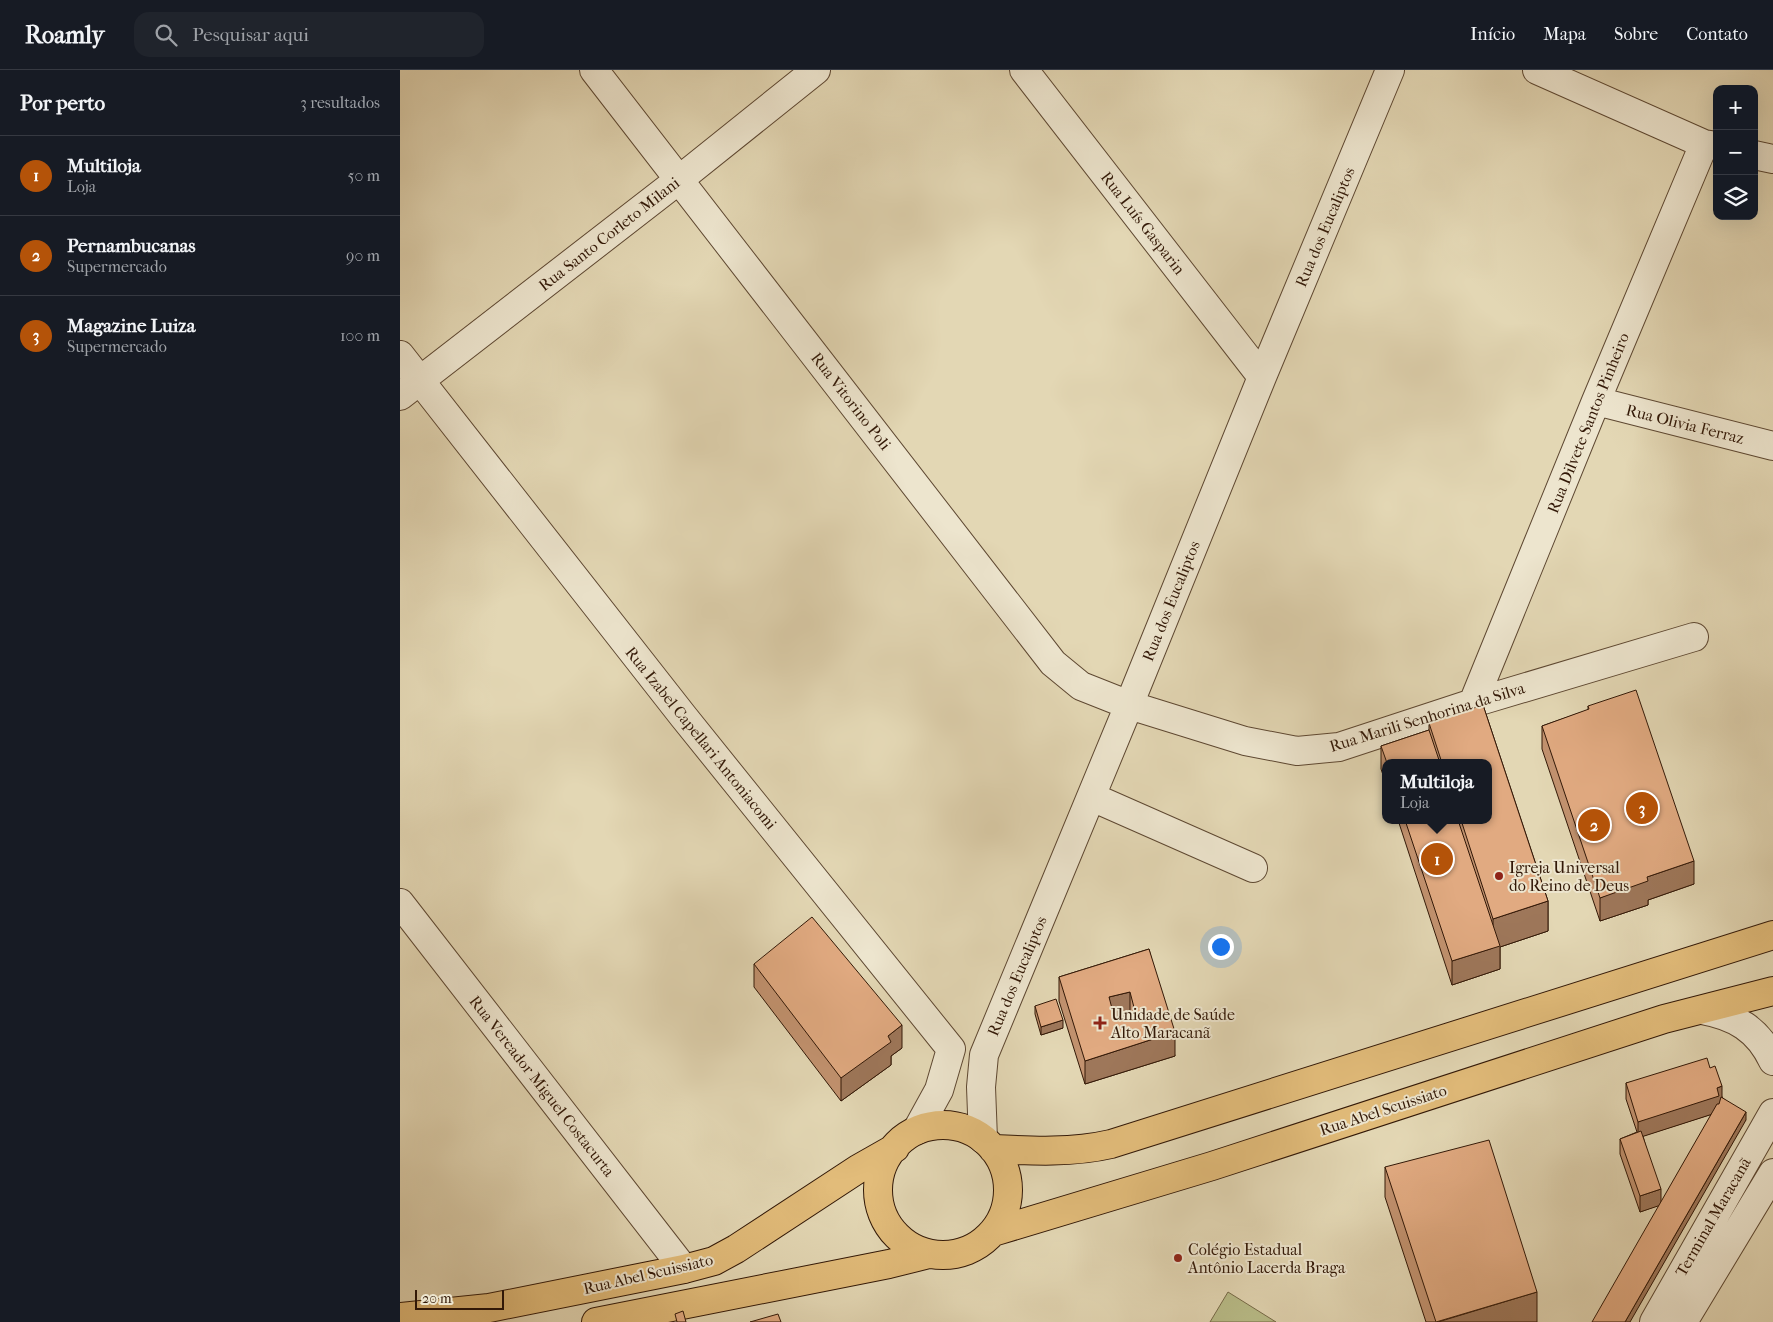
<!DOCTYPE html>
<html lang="pt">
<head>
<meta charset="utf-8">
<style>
	body { margin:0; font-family:"IM FELL French Canon",serif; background:#20242c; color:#f1f3f6 }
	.controls { position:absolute; right:15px; top:15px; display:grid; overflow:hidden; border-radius:10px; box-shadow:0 5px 20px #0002 }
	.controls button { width:45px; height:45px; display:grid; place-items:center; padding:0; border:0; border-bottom:1px solid #363941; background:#171b24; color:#f1f3f6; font:25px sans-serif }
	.scale { position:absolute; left:15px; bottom:12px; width:89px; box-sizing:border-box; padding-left:5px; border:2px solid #321807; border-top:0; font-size:14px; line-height:18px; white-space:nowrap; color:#321807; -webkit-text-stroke:4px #ede5ce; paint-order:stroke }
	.you { position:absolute; left:820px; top:876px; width:18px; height:18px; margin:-12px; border:4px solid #fff; border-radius:50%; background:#1a73e8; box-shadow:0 0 0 8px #1a73e833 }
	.badge { display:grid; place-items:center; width:32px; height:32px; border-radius:50%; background:#b45309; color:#fff; font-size:16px; font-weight:700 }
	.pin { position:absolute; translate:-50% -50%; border:2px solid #fff; box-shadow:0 1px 5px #0006 }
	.popup { position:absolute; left:982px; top:689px; width:110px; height:65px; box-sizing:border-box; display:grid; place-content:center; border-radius:10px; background:#171b24; filter:drop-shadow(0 1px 4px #0005); font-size:16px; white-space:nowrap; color:#9ea1a6 }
	.popup b { font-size:19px; color:#f1f3f6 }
	.popup::after { content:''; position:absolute; left:50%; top:100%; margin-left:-10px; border:10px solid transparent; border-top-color:#171b24 }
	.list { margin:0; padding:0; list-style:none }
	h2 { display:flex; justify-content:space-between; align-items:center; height:65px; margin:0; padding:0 20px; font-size:21px }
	h2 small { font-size:16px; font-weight:400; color:#9ea1a6 }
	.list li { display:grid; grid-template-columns:32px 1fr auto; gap:15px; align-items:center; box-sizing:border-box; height:80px; padding:0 20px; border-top:1px solid #363941 }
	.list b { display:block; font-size:19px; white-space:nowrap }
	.list p { margin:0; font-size:16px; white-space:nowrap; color:#9ea1a6 }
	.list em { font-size:16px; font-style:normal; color:#9ea1a6 }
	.icon { flex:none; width:28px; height:28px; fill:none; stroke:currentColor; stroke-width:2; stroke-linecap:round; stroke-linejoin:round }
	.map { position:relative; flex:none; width:1373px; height:1252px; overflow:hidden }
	header { display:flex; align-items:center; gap:30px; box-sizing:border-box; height:70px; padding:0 25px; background:#171b24; border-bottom:1px solid #363941 }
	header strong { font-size:24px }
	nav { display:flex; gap:28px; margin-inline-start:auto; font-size:18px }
	.search { width:350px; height:45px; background:#20242c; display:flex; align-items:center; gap:12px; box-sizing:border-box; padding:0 18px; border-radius:15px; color:#9ea1a6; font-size:19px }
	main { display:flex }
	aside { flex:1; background:#171b24 }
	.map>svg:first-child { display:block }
	.green { fill:#b9bd89; stroke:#766a48 }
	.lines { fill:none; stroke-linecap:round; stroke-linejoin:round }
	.minor-casing { stroke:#5e4832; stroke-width:30 }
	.major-casing { stroke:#321807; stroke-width:30 }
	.minor { stroke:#ede5ce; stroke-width:28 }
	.major { stroke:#e2bc7a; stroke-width:28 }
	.wall { fill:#c2926f; stroke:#321807; fill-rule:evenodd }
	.shaded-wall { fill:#9e775a; stroke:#321807 }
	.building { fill:#e1aa81; stroke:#321807; fill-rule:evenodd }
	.poi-dot { fill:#8f2418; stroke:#ede5ce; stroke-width:2 }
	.labels { text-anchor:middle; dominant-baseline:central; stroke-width:4; stroke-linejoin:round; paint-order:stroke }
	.street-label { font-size:16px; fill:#321807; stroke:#ede5ce }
	.poi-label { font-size:16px; fill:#321807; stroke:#ede5ce; text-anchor:start }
</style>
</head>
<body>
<header>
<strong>Roamly</strong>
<div class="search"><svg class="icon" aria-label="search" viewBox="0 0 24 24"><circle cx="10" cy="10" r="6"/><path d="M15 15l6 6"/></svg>Pesquisar aqui</div>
<nav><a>Início</a><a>Mapa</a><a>Sobre</a><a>Contato</a></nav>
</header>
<main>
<aside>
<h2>Por perto<small>3 resultados</small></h2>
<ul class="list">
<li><span class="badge">1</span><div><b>Multiloja</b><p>Loja</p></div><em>50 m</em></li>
<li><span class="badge">2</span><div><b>Pernambucanas</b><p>Supermercado</p></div><em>90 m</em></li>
<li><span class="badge">3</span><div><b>Magazine Luiza</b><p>Supermercado</p></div><em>100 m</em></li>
</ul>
</aside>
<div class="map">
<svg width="1373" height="1252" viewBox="0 0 1373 1252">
	<rect width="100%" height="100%" fill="#e3d7b4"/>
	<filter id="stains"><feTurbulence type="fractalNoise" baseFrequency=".004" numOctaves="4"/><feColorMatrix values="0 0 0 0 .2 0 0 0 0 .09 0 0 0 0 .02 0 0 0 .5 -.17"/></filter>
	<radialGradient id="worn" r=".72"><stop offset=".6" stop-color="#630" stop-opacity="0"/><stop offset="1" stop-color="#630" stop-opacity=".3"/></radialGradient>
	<path class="green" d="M 828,1222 L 876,1252 L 810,1252 Z"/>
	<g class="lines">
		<defs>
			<path id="minor" d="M 194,0 L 653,593 L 681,616 L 729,635 L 845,671 L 897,681 L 939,677 L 1073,633 L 1294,567
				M 624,0 L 862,307
				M 1137,0 L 1304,74 L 1317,76
				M 1354,85 L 1373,89
				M 0,285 L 283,646 L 551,979
				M 0,326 L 280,109 L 416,0
				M 1196,331 L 1373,376
				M 1073,633 L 1196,331 L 1304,74
				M 692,727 L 853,798
				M 0,833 L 284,1199
				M 1302,940 C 1335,946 1358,959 1373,991
				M 517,1060 L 539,1020 L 551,979
				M 583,1069 L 581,1017 L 584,985 L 729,635 L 862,307 L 990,0
				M 1254,1252 L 1373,1043
				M 1283,1252 L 1373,1103"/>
			<path id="major" d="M478 1120a65 65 0 1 1 130 0a65 65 0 1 1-130 0Z
				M 593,1079 C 633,1081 672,1083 711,1074 L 1373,865
				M 593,1162 L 812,1096 L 1264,949 L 1373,921
				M 0,1247 L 89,1238 L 284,1199 L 314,1191 L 336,1179 L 458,1099 L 495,1078
				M 196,1252 L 489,1194 L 529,1184"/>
		</defs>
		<use href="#minor" class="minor-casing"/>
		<use href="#major" class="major-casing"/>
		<use href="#minor" class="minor"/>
		<use href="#major" class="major"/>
	</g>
	<path class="wall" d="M 1083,635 L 1148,831 L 1148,861 L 1100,877 L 1100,899 L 1052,915 L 998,750 L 1088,750 L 1088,693 L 986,693 L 986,714 L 981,699 L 981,676 L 1029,660 L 1029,653 Z
		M 1188,636 L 1294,814 L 1248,830 L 1248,835 L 1200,851 L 1142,679 L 1142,656 L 1188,640 Z
		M 749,879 L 775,986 L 685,1014 L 659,931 L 659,907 ZM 730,945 L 731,946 L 715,950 L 715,949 Z
		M 354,894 L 502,978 L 491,986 L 491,995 L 441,1031 L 354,917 Z
		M 635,936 L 663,958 L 641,965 L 635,944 Z
		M 1310,998 L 1322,1027 L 1346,1050 L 1259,1135 L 1240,1142 L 1220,1084 L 1220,1069 L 1237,1062 L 1226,1029 L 1226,1013 ZM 1312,1044 L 1261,1133 L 1243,1066 Z
		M 985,1097 L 1137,1252 L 1026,1252 L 985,1127 Z"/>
	<path class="shaded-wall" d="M 1294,791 L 1294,814 L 1248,830 L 1248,835 L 1200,851 L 1200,828 L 1247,807 Z
		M 1148,831 L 1148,861 L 1100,877 L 1100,899 L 1052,915 L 1052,891 L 1093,878 L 1093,849 Z
		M 730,922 L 730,945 L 709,951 L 709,927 Z
		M 663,950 L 663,958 L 641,965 L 641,957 Z
		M 502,955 L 502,978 L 491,986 L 491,995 L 441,1031 L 441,1008 L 488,966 Z
		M 775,962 L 775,986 L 685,1014 L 685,991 Z
		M 1322,1016 L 1322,1032 L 1319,1042 L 1238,1068 L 1238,1052 Z
		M 1346,1042 L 1346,1050 L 1230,1252 L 1225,1252 Z
		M 1261,1119 L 1261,1135 L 1240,1142 L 1240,1126 Z
		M 1137,1222 L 1137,1252 L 1038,1252 Z"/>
	<path class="building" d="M 1236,620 L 1294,791 L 1247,807 L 1248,811 L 1200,828 L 1142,656 L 1189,639 L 1188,636 Z
		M 1083,635 L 1148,831 L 1093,849 L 1061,750 L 1088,750 L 1088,693 L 1042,693 L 1029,653 Z
		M 1029,660 L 1040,693 L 987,693 L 981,676 Z
		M 1005,750 L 1058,750 L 1100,876 L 1052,891 Z
		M 412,847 L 502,955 L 488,966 L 491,972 L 441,1008 L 354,894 Z
		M 749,879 L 775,962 L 685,991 L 659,907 ZM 730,922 L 736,945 L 715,950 L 709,927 Z
		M 656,929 L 663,950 L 641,957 L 635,936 Z
		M 1307,988 L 1310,998 L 1315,996 L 1322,1016 L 1317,1018 L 1319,1026 L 1238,1052 L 1226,1013 Z
		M 1321,1027 L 1346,1042 L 1225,1252 L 1192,1252 L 1317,1034 L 1319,1034 Z
		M 1241,1061 L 1261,1119 L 1240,1126 L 1220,1069 Z
		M 1089,1070 L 1137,1222 L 1036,1252 L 985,1097 Z
		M 283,1241 L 286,1252 L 277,1252 L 275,1244 Z
		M 378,1244 L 381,1252 L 350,1252 Z"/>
	<g class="poi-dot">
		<circle cx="1099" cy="806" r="5"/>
		<path d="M697.5 945.5h5v5h5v5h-5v5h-5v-5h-5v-5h5z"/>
		<circle cx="778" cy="1188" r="5"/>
	</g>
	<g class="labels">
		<g class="street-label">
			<text transform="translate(743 153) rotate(52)">Rua Luís Gasparin</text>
			<text transform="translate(925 157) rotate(-67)">Rua dos Eucaliptos</text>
			<text transform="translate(209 164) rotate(-38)">Rua Santo Corleto Milani</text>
			<text transform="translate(451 331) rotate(52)">Rua Vitorino Poli</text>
			<text transform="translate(1188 353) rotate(-68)">Rua Dilvete Santos Pinheiro</text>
			<text transform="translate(1285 354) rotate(14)">Rua Olivia Ferraz</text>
			<text transform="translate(771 531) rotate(-68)">Rua dos Eucaliptos</text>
			<text transform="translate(1027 647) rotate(-17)">Rua Marili Senhorina da Silva</text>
			<text transform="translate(301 668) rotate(51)">Rua Izabel Capellari Antoniacomi</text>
			<text transform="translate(617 906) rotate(-67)">Rua dos Eucaliptos</text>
			<text transform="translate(142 1016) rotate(52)">Rua Vereador Miguel Costacurta</text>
			<text transform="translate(983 1040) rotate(-18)">Rua Abel Scuissiato</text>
			<text transform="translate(1313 1147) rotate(-60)">Terminal Maracanã</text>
			<text transform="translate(248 1204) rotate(-13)">Rua Abel Scuissiato</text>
		</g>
		<g class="poi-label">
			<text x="1109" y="797">Igreja Universal<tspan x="1109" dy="18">do Reino de Deus</tspan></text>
			<text x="711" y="944">Unidade de Saúde<tspan x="711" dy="18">Alto Maracanã</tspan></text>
			<text x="788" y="1179">Colégio Estadual<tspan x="788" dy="18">Antônio Lacerda Braga</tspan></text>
		</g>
	</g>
	<rect width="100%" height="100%" filter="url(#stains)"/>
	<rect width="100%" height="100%" fill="url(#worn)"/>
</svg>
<div class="controls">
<button>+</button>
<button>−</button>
<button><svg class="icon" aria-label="layers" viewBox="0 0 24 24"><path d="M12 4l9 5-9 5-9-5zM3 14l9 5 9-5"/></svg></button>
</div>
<div class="scale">20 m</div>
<div class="you"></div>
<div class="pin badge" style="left:1037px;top:789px">1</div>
<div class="popup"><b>Multiloja</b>Loja</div>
<div class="pin badge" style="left:1194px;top:755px">2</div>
<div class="pin badge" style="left:1242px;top:738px">3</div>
</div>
</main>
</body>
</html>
